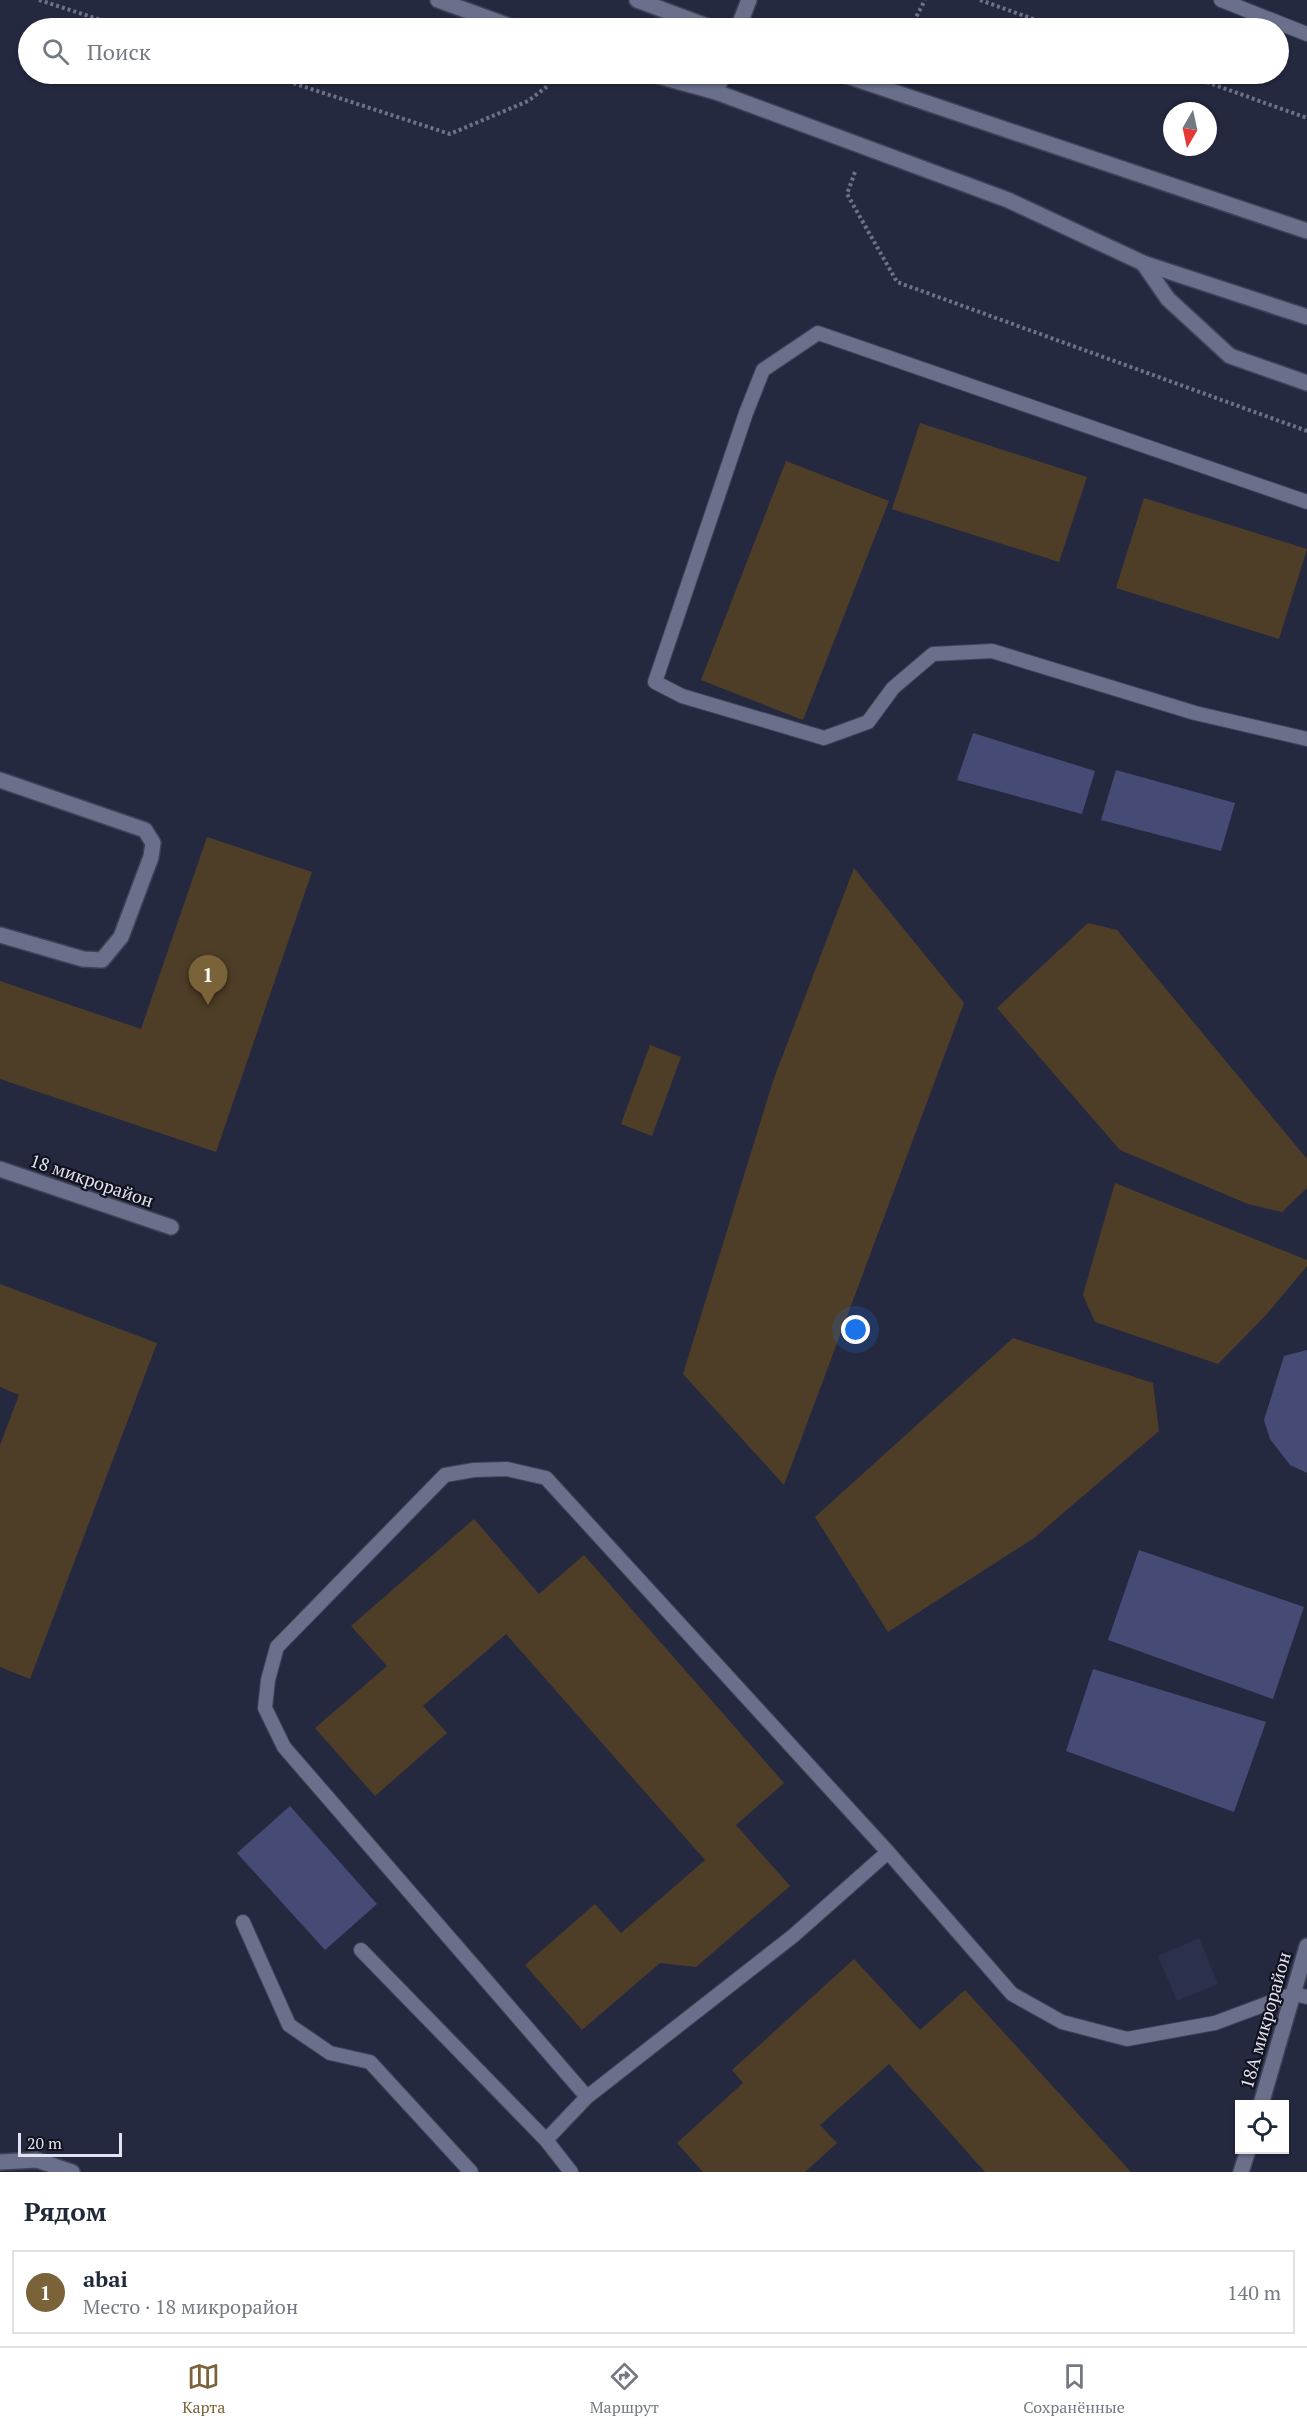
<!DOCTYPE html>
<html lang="ru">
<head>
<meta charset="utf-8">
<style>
	body { margin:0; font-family:"PT Serif",serif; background:#f2f2f3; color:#1f2937 }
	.controls { position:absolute; right:18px; bottom:18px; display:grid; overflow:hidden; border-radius:0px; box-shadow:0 2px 4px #0004 }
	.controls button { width:54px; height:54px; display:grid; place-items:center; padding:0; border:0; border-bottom:2px solid #e0e1e3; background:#fff; color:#1f2937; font:30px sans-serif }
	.compass { position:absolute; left:1163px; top:102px; width:54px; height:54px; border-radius:50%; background:#fff; box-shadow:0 2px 4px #0004; rotate:189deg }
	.scale { position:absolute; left:18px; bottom:15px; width:104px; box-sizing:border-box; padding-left:6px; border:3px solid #dfe3f2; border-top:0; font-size:16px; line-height:21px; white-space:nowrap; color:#dfe3f2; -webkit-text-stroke:4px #11121d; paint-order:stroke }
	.you { position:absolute; left:856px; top:1330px; width:21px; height:21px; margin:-15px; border:4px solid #fff; border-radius:50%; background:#1a73e8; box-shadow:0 0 0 9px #1a73e833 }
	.badge { display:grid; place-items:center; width:39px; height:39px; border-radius:50%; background:#7b6339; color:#fff; font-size:20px; font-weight:700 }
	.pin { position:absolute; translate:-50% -50px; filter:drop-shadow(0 2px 3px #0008) }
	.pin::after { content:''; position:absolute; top:32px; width:21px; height:18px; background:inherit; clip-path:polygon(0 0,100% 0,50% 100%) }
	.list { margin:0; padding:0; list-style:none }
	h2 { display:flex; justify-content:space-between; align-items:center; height:78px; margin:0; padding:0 24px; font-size:26px }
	h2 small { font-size:20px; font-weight:400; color:#747a83 }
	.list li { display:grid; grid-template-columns:39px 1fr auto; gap:18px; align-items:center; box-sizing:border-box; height:84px; margin:0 12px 12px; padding:0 12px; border:2px solid #e0e1e3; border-radius:0px }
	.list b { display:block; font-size:22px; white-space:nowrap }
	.list p { margin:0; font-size:20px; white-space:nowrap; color:#747a83 }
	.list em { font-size:20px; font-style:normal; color:#747a83 }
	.icon { flex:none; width:33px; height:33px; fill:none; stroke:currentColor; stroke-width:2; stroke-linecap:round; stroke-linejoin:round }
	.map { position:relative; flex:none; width:1307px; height:2172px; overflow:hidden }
	.search { position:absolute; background:#fff; box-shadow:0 2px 4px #0004; left:18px; right:18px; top:18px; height:66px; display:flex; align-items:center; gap:15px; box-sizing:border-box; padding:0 21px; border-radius:33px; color:#747a83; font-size:22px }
	.sheet { height:174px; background:#fff }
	nav { display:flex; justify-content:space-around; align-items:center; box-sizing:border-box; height:84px; border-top:2px solid #e0e1e3; background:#fff; font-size:16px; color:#747a83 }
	nav a { display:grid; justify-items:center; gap:3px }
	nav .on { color:#7b6339 }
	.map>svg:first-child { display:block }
	.built { fill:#2b304d }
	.green { fill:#454b74 }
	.building { fill:#4f3e27 }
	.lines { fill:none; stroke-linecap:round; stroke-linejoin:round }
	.lane-casing { stroke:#404357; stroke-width:16 }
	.street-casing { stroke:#404357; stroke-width:18 }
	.secondary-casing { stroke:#404357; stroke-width:18 }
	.path { stroke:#6e7286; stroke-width:4; stroke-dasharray:3 3; stroke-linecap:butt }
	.lane { stroke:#6a6f8b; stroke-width:14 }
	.street { stroke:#6a6f8b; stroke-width:15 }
	.secondary { stroke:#6a6f8b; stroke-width:15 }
	.labels { text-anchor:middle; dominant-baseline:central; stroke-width:4.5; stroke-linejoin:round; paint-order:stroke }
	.street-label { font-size:18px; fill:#dfe3f2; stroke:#11121d }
</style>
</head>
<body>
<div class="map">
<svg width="1307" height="2172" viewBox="0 0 1307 2172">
	<rect width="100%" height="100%" fill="#252940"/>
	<path class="built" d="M 1199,1938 L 1218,1984 L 1177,2001 L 1158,1956 Z"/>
	<path class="green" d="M 973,733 L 1095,771 L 1082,814 L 957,780 Z
		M 1116,770 L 1235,803 L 1221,851 L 1101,820 Z
		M 1307,1350 L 1307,1473 L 1290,1465 L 1270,1439 L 1264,1420 L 1284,1356 Z
		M 1139,1550 L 1304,1607 L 1273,1699 L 1108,1640 Z
		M 1093,1669 L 1266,1722 L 1234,1812 L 1066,1751 Z
		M 290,1806 L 377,1904 L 325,1950 L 237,1853 Z"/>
	<path class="building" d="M 920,423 L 1087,477 L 1059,562 L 892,509 Z
		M 786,461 L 889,501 L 803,720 L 701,680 Z
		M 1144,498 L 1307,549 L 1279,639 L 1116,588 Z
		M 207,837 L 312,872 L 216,1152 L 0,1079 L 0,981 L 141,1029 Z
		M 854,868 L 964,1003 L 784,1485 L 683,1374 L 773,1081 Z
		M 1088,923 L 1117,930 L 1307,1159 L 1307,1188 L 1282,1212 L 1248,1204 L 1120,1150 L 997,1008 Z
		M 650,1045 L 681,1057 L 652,1136 L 621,1124 Z
		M 1115,1183 L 1307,1260 L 1307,1266 L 1266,1315 L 1218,1364 L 1095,1322 L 1083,1295 Z
		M 0,1284 L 157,1343 L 30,1679 L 0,1667 L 0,1445 L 19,1395 L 0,1387 Z
		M 1013,1338 L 1153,1383 L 1159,1431 L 1034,1538 L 888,1632 L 815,1517 Z
		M 474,1519 L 539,1594 L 584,1555 L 784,1783 L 736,1825 L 790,1886 L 696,1967 L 660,1963 L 582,2030 L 525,1965 L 595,1904 L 621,1933 L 705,1860 L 506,1634 L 423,1706 L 447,1733 L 375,1796 L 315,1728 L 387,1666 L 351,1626 Z
		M 854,1959 L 920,2030 L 965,1990 L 1131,2172 L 985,2172 L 889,2064 L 820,2125 L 837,2143 L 805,2172 L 703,2172 L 677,2143 L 743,2083 L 732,2070 Z"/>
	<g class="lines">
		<defs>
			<path id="lane" d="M 1221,0 L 1307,34
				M 1307,502 L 818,333 L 763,370 L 746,413 L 655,682 L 682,696 L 824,738 L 868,722 L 893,688 L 933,654 L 992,651 L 1195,713 L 1307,739
				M 243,1922 L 289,2025 L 330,2053 L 370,2062 L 471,2172
				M 361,1950 L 546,2140
				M 587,2097 L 793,1936 L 888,1852 L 1012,1994 L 1062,2022 L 1127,2039 L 1215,2023 L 1293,1994 L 1307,1997
				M 571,2172 L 546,2140 L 587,2097 L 284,1747 L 265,1708 L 268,1680 L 277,1647 L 445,1475 L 474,1470 L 507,1469 L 546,1478 L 888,1852"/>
			<path id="street" d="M 738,28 L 749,0
				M 716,92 L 723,74
				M 1143,263 L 1168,299 L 1230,356 L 1307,383
				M 0,780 L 145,830 L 153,843 L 151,857 L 121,937 L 102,960 L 83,959 L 0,935
				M 0,1169 L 171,1227
				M 1261,2104 L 1307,1946
				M 1241,2172 L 1248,2150"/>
			<path id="secondary" d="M 438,0 L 515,28
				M 637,0 L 712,28
				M 651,74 L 716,92 L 1008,200 L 1143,263 L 1307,317
				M 841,74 L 1307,231
				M 0,2162 L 37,2160 L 72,2172"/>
		</defs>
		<use href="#lane" class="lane-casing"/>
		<use href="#street" class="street-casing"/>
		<use href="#secondary" class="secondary-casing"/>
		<path class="path" d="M 39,0 L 126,28
			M 980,0 L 1059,28
			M 911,27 L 925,0
			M 265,74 L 450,134 L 528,101 L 549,85
			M 1184,74 L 1307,118
			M 855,172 L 847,194 L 897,282 L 1307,431"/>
		<use href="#lane" class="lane"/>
		<use href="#street" class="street"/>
		<use href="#secondary" class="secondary"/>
	</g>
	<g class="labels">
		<g class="street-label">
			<text transform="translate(92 1180) rotate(19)">18 микрорайон</text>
			<text transform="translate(1265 2020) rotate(-74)">18А микрорайон</text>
		</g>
	</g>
</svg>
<div class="controls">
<button><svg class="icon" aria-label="locate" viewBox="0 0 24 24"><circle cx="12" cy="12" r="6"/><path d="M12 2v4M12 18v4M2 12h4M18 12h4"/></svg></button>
</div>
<svg class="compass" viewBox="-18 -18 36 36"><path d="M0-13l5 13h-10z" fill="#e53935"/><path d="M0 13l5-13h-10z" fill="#747a83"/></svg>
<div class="scale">20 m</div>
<div class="you"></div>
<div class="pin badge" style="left:208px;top:1005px">1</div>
<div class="search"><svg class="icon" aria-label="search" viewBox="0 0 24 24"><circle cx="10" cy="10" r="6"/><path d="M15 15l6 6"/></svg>Поиск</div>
</div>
<section class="sheet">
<h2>Рядом<small></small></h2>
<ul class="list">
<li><span class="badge">1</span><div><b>abai</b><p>Место · 18 микрорайон</p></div><em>140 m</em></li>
</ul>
</section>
<nav>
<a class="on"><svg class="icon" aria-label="map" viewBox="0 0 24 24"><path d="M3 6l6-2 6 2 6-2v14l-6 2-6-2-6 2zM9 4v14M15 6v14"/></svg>Карта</a>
<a><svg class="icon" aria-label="directions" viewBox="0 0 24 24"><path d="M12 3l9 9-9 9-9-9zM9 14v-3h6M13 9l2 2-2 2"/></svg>Маршрут</a>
<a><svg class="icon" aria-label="saved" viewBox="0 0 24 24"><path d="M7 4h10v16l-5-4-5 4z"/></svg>Сохранённые</a>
</nav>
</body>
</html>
